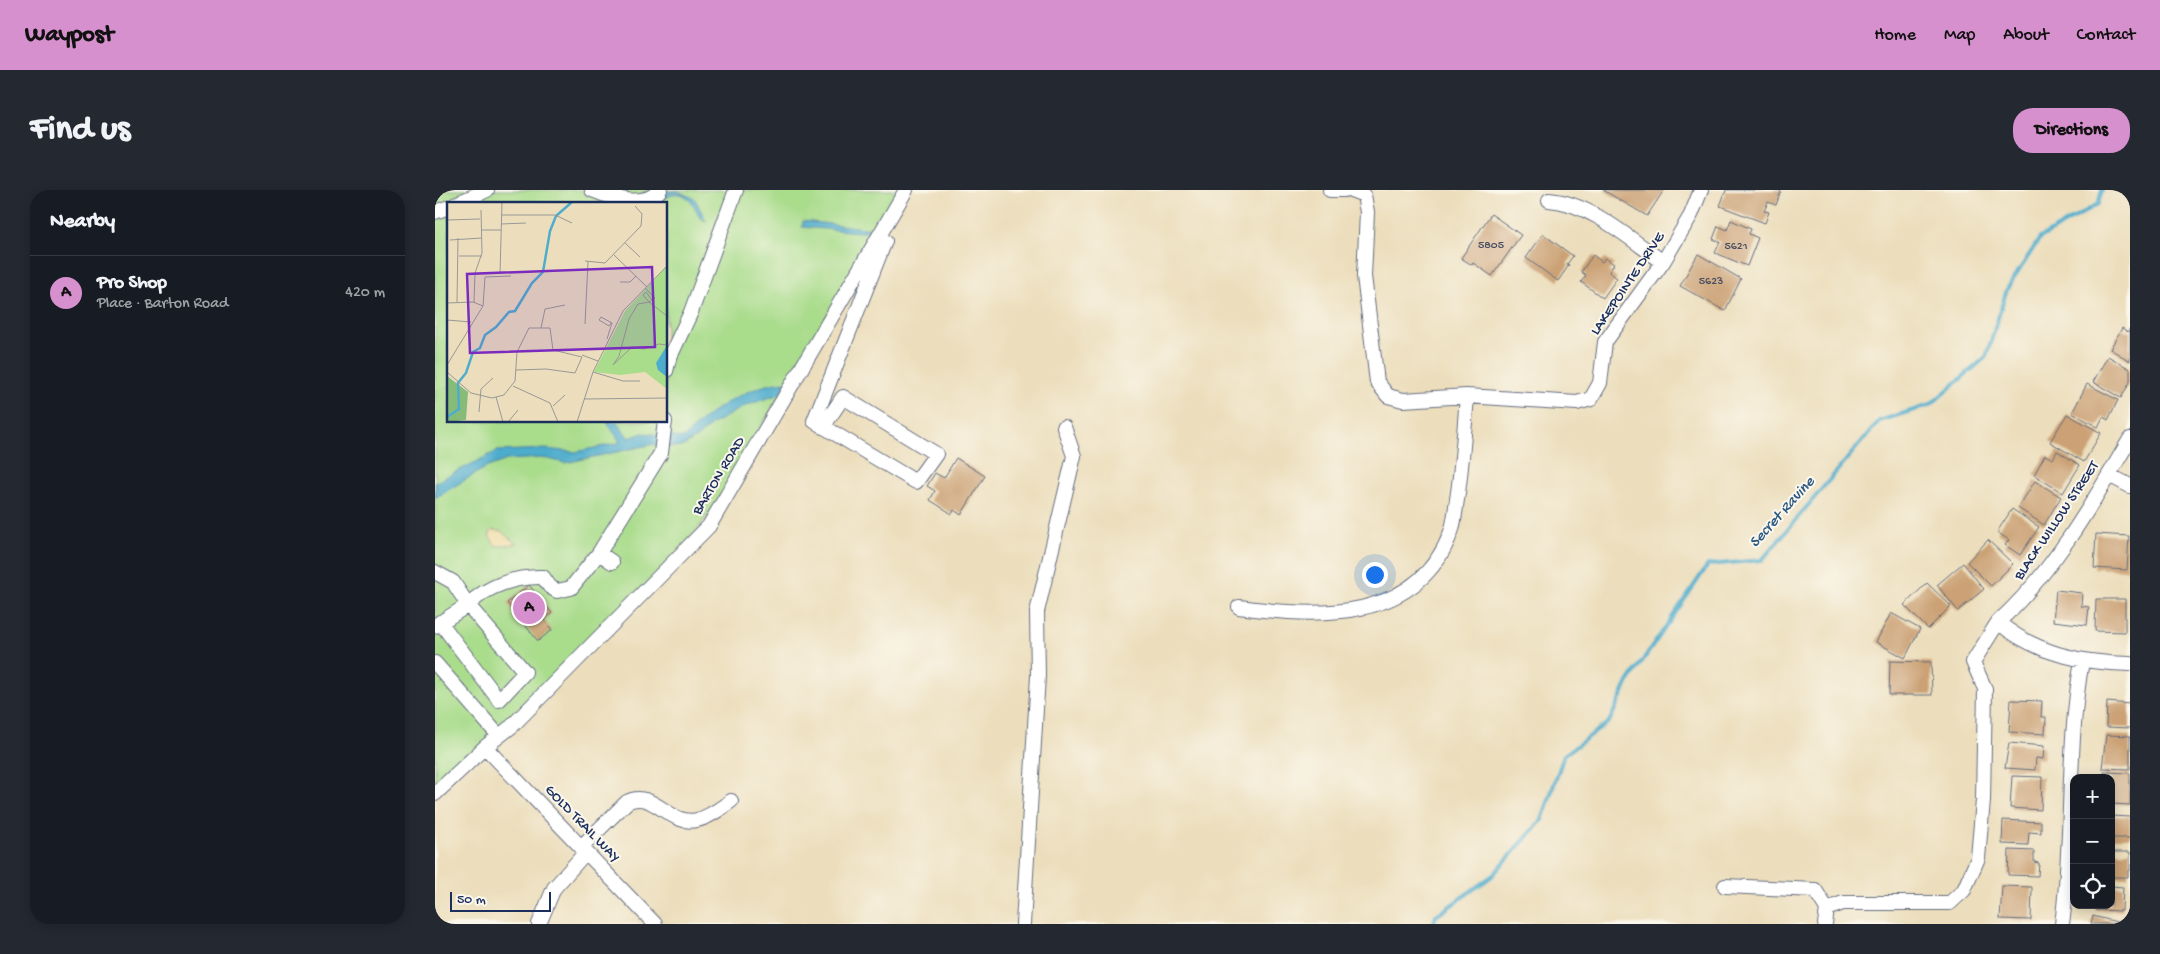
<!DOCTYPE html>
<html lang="en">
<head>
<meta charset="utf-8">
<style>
	body { margin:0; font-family:"Gochi Hand",sans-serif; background:#242831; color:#f1f3f6 }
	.controls { position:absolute; right:15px; bottom:15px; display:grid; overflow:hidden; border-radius:10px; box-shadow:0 2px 12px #0003 }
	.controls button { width:45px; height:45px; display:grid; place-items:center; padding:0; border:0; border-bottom:1px solid #363941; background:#171b24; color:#f1f3f6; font:25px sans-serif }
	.scale { position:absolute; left:15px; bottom:12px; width:101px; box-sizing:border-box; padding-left:5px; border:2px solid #1b2f5e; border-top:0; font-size:14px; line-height:18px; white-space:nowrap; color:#1b2f5e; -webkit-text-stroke:4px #fbf7ec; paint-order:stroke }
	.you { position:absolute; left:939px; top:384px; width:18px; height:18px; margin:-12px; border:4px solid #fff; border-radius:50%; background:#1a73e8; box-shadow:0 0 0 8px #1a73e833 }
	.badge { display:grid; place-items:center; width:32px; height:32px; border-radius:50%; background:#d690ce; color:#111; font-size:16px; font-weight:700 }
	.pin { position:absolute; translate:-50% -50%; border:2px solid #fff; box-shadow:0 1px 5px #0006 }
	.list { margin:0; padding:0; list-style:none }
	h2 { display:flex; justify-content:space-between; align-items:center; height:65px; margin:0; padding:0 20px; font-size:21px }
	h2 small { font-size:16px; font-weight:400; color:#9ea1a6 }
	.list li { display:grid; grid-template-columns:32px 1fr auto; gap:15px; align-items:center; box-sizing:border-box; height:75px; padding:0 20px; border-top:1px solid #363941 }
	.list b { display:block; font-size:19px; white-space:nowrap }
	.list p { margin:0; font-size:16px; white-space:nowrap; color:#9ea1a6 }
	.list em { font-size:16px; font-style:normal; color:#9ea1a6 }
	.icon { flex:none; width:28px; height:28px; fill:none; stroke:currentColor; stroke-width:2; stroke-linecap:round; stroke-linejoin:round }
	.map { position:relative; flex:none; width:1695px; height:734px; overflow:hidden; border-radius:20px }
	header { display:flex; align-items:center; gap:30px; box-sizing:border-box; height:70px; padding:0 25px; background:#d690ce; color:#111 }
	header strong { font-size:24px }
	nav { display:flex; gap:28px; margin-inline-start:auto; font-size:18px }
	.intro { display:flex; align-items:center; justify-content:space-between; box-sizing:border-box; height:120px; padding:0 30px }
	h1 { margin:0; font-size:35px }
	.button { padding:12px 22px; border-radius:20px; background:#d690ce; color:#111; font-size:18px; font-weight:700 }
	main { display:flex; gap:30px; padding:0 30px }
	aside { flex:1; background:#171b24; border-radius:20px; box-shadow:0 2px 12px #0003 }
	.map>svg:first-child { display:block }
	.green { fill:#a9dc8b; stroke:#628674; fill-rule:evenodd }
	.sand { fill:#eeda9e; stroke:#84847e }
	.water { fill:#4eaccc; stroke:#346e95 }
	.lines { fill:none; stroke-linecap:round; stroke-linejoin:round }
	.stream { stroke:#4eaccc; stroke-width:4 }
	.building { fill:#cba175 }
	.minor-casing { stroke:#646c7f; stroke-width:16 }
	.minor { stroke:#fff; stroke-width:14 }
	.labels { text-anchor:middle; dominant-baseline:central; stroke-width:4; stroke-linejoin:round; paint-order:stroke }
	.number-label { font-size:12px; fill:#474c64 }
	.street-label { font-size:15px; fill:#1b2f5e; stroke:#fbf7ec }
	.water-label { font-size:16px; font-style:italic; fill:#2d5b84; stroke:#fbf7ec }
	.inset-river { fill:none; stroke:#4eaccc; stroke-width:2.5 }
	.inset-road { fill:none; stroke:#989896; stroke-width:1 }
	.view { fill:#7b2cbf; fill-opacity:0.15; stroke:#7b2cbf; stroke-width:2.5 }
	.inset-edge { fill:none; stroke:#1b2f5e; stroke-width:2.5 }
</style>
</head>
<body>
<header>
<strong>Waypost</strong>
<nav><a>Home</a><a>Map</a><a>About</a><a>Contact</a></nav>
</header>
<div class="intro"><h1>Find us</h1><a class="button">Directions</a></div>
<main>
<aside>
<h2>Nearby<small></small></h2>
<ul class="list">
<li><span class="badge">A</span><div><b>Pro Shop</b><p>Place · Barton Road</p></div><em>420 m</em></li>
</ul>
</aside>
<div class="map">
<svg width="1695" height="734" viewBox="0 0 1695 734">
	<rect width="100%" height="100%" fill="#fbf7ec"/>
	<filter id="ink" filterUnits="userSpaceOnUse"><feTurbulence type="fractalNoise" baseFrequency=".02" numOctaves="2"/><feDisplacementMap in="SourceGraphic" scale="10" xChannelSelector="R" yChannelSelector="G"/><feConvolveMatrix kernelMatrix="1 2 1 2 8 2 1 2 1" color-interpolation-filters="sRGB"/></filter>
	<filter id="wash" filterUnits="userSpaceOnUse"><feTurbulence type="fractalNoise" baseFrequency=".0096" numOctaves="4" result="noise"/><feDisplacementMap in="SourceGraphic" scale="20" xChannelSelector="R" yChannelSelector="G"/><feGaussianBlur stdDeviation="1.12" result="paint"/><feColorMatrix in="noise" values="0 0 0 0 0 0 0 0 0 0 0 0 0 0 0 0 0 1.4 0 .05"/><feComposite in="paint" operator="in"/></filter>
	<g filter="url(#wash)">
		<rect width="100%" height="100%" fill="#ecdebc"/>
		<path class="green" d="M 0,0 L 466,0 L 282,311 L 263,339 L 227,378 L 0,601 ZM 14,14 L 231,14 L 231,231 L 14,231 Z"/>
		<path class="sand" d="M 57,340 L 66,341 L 81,354 L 61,356 L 54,346 Z"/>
		<path class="water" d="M 243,1 L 260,9 L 271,31 L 265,28 C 260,19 254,2 240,4 C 235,5 233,8 228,7 L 231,2 Z
			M 368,31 L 439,39 L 437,43 L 367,37 Z
			M 350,192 L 347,203 L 310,216 L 276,235 L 263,247 L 247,257 L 222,257 L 219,254 L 130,273 L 109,268 L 72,270 L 50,278 L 0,308 L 1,292 L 62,261 L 110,259 L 140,262 L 184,253 L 184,250 L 171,231 L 180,231 L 194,248 L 208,243 L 249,248 C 271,222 315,194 350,192 Z"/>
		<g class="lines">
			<path class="stream" d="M 998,734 L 1001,726 L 1057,686 L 1107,630 L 1129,565 L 1174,532 L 1193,492 L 1273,375 L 1327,370 L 1444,231 L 1495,215 L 1551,167 L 1572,99 L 1605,48 L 1663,14 L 1667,0"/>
		</g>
		<g id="blocks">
			<path class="building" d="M 1168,0 L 1229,0 L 1212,26 Z
				M 1291,0 L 1344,0 L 1346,1 L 1341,15 L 1333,12 L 1329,21 L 1334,22 L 1330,33 L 1285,16 Z
				M 1056,24 L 1086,45 L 1057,86 L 1038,73 L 1037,75 L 1026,68 Z
				M 1296,30 L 1316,39 L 1314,44 L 1323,48 L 1312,76 L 1280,63 L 1285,52 L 1278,49 L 1283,36 L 1292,40 Z
				M 1108,44 L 1138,66 L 1132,74 L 1134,75 L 1123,91 L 1091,68 Z
				M 1263,64 L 1306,89 L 1290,121 L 1245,96 Z
				M 1158,65 L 1167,72 L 1170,68 L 1179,74 L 1174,82 L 1182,88 L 1168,108 L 1146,92 L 1151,85 L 1146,82 Z
				M 1687,138 L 1693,142 L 1695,138 L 1695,171 L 1675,159 Z
				M 1673,166 L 1695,179 L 1695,192 L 1686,208 L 1658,192 Z
				M 1652,194 L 1683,210 L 1673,230 L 1668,227 L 1663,237 L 1637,223 Z
				M 1632,224 L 1666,243 L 1649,272 L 1615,252 Z
				M 1622,261 L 1645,275 L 1628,303 L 1599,285 L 1610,265 L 1618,269 Z
				M 521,268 L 550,286 L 526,325 L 519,320 L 517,324 L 495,310 L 500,301 L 492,296 L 500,283 L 509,288 Z
				M 1600,291 L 1626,307 L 1609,335 L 1583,318 Z
				M 1577,319 L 1604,337 L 1585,365 L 1570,355 L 1574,350 L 1562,342 Z
				M 1661,344 L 1694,346 L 1692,380 L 1659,378 Z
				M 1553,350 L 1578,374 L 1556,396 L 1532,372 Z
				M 1528,373 L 1549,399 L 1523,421 L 1502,395 Z
				M 1492,393 L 1516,416 L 1493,439 L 1469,415 Z
				M 94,395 L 117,423 L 109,430 L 117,440 L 103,451 L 72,413 Z
				M 1621,400 L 1647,403 L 1646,416 L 1654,417 L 1652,435 L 1618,431 Z
				M 1661,409 L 1690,409 L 1690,442 L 1660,441 Z
				M 1456,423 L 1485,439 L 1470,468 L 1441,452 Z
				M 1455,471 L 1496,472 L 1497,505 L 1454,505 Z
				M 1576,510 L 1607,511 L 1606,527 L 1611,527 L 1610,544 L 1574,542 Z
				M 1672,512 L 1695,514 L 1695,538 L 1671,537 Z
				M 1671,545 L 1695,546 L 1695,579 L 1667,578 Z
				M 1574,553 L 1609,556 L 1608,569 L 1601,568 L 1600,580 L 1570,578 Z
				M 1669,582 L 1695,583 L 1695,615 L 1676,614 L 1676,588 L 1669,588 Z
				M 1577,586 L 1607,587 L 1606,620 L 1575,618 Z
				M 1676,626 L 1695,627 L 1695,648 L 1676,648 Z
				M 1568,630 L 1606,632 L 1606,643 L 1594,642 L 1593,655 L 1567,654 Z
				M 1574,660 L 1599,661 L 1599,672 L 1604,673 L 1603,686 L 1573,685 Z
				M 1676,662 L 1695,662 L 1695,681 L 1693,681 L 1693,687 L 1676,687 Z
				M 1567,696 L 1597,697 L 1596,730 L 1565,729 Z
				M 1676,696 L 1688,697 L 1687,721 L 1661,720 L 1661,715 L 1676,715 Z
				M 1658,726 L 1686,733 L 1685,734 L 1656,734 Z"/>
		</g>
	</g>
	<g filter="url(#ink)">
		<use href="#blocks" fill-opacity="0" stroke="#646c7f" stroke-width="1"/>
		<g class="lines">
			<defs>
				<path id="minor" d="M 157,0 C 177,8 209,19 225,0
					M 895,0 L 909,0
					M 916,0 L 929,5 L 932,22 L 929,86 L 942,192 L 953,206 L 968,210 L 1032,206 L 1142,213 L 1156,209 L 1165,193 L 1170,152 L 1228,72 L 1256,25 L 1266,0
					M 1114,10 C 1155,13 1195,49 1228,72
					M 21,14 L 52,0
					M 0,22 L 14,17
					M 231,181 L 234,169 L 256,122 L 301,0
					M 388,237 L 408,207 L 501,264 L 481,292 L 379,231 L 450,51
					M 1695,249 C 1657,314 1619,381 1563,432 C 1601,464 1647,473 1695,474
					M 1674,285 L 1695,296
					M 164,363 L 177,372
					M 0,382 L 18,392 L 33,415 C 52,396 81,386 108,387 L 115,397 L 122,401 L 136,398 L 164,363 L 226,263 L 230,231
					M 804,417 C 882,428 983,433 1016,342 C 1019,334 1020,324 1021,316 C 1027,280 1029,243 1032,206
					M 0,436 L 33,415 L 90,482 L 64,510 L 5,432
					M 0,473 L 64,546
					M 50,557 L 220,734
					M 0,604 L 50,557 L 77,536 L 274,336 L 471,0
					M 146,657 L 192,612 C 218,598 234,637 262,630 C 275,627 286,618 296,611
					M 1290,696 L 1380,700 L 1392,719
					M 1392,719 L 1408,713 L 1515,713 L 1529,700 L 1543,668 L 1548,610 L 1550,499 L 1538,472 L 1563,432
					M 104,734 L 119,698 L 151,662
					M 588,734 L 603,486 L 602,422 L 639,266 L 629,237
					M 1390,734 L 1392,719
					M 1627,734 C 1639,647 1631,557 1647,471"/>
			</defs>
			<use href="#minor" class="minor-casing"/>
			<use href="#minor" class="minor"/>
		</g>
	</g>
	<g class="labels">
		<g class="number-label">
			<text x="1056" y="56">5805</text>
			<text x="1301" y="57">5621</text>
			<text x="1276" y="92">5623</text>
		</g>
		<g class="street-label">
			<text transform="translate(1193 94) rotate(-56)">LAKEPOINTE DRIVE</text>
			<text transform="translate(284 286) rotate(-59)">BARTON ROAD</text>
			<text transform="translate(1622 331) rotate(-56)">BLACK WILLOW STREET</text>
			<text transform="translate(147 634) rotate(46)">GOLD TRAIL WAY</text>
		</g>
		<g class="water-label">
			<text transform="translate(1348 323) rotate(-48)">Secret Ravine</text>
		</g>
	</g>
	<g transform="translate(12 12)">
		<rect width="220" height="220" fill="#ecdebc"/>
		<path d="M 220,64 L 220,187 L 198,170 L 173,173 L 147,170 L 178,109 Z" fill="#a9dc8b"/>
		<path d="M 0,174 L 21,190 L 19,218 L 0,220 Z" fill="#86bc77"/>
		<path d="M 219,145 L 220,146 L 220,175 L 211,168 L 209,161 Z" fill="#4eaccc"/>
		<path class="inset-river" d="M 0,215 L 12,207 L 11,181 L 19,171 L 26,150 L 33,146 L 38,133 L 49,125 L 62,110 L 68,109 L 85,81 L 96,70 L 103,29 L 109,14 L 125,0"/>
		<path class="inset-road" d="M 54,13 L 108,13 L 125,21M 0,18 L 33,17M 54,22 L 79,21M 34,28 L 54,28M 3,38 L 35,36M 178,41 L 193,55M 167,53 L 200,85M 12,54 L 35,54M 138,59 L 158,61 L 194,24 L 195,12 L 188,4M 53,72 L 55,0M 173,80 L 183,80 L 189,74M 198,86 L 208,96 L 205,98 L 199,90 L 196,93 L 202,100 L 205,98M 10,100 L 11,36M 27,100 L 28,71 L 35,51 L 34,8M 0,101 L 26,100 L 36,104 L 0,163M 36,104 L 38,75 L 64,74M 220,114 L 202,100 L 191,102 L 182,117 L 172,154 L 166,163 L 185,145 L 197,147 L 212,142 L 220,143M 0,118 L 24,120M 138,122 L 141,60M 94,126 L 98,107 L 118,103M 160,137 L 165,121 L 154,115 L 152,118 L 162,124 L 164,121M 135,153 L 151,159M 0,170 L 24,191 L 45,196 L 57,193 L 68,179 L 70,150 L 82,126 L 103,126 L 106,148 L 135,155 L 128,171 L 99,167 L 69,168M 146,170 L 176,179 L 193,179M 66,184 L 103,201 L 111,220M 49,195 L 56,220M 137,197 L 220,196M 106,204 L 118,193M 32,210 L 34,187 L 46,176M 61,220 L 71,208M 130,220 L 146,170 L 176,109 L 220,64"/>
		<path class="view" d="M 205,65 L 208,145 L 23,151 L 20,72 Z"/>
		<rect width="220" height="220" class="inset-edge"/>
	</g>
</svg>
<div class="controls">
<button>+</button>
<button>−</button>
<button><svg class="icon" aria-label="locate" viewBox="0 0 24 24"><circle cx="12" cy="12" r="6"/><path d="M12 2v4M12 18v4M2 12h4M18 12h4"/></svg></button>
</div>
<div class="scale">50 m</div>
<div class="you"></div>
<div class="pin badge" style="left:94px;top:418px">A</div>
</div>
</main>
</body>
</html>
